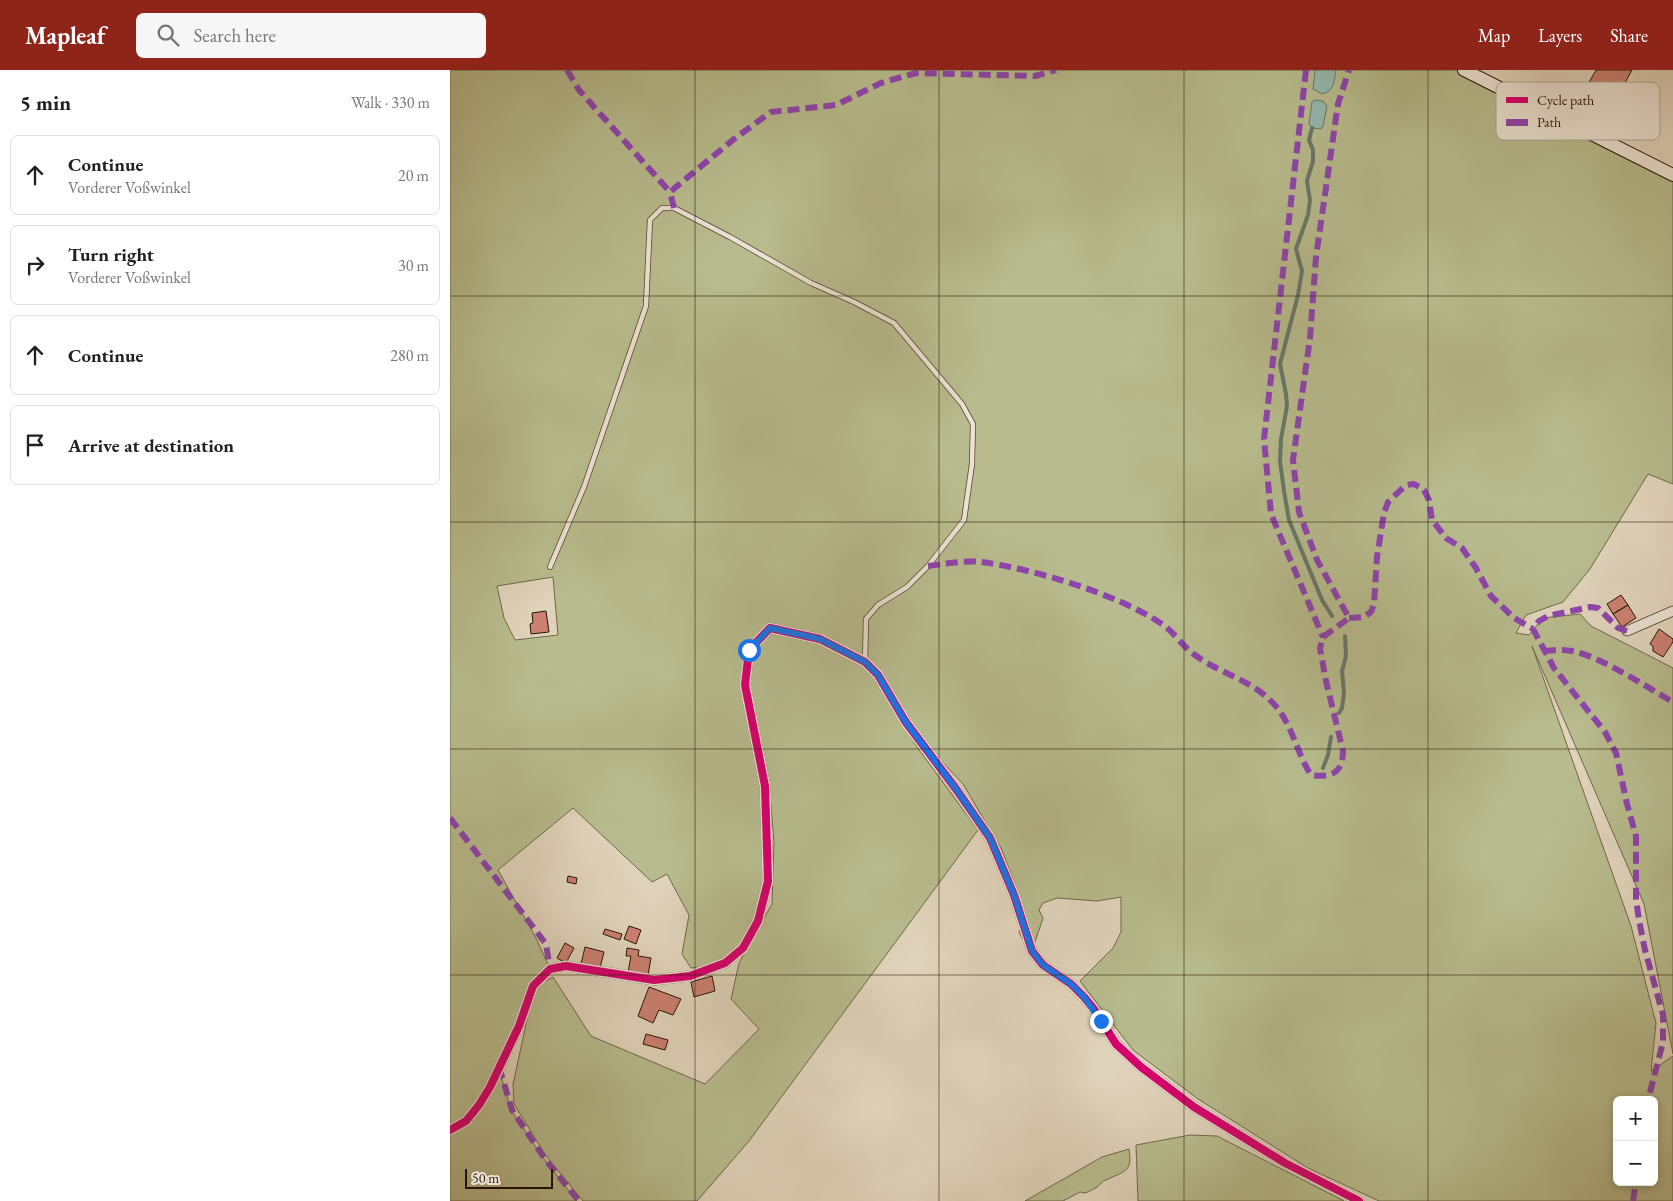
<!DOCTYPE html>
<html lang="en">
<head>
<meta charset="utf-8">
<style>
	body { margin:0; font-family:"EB Garamond",serif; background:#f6f6f6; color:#202124 }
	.controls { position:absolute; right:15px; bottom:15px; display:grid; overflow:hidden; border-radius:8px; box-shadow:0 2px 8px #0003 }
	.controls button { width:45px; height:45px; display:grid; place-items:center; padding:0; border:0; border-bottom:1px solid #e0e0e0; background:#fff; color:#202124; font:25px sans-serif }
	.scale { position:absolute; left:15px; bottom:12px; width:88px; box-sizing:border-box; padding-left:5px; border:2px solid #261500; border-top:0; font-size:14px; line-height:18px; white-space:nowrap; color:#261500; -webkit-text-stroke:4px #ebe2d3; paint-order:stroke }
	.stop { position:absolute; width:15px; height:15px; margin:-11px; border:4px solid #1a73e8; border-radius:50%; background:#fff }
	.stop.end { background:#1a73e8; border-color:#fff; box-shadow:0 1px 5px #0008 }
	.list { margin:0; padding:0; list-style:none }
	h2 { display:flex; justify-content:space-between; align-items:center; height:65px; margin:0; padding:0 20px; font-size:21px }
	h2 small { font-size:16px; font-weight:400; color:#757577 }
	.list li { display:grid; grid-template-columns:32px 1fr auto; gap:15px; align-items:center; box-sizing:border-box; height:80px; margin:0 10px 10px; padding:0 10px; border:1px solid #e0e0e0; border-radius:8px }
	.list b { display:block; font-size:19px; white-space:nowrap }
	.list p { margin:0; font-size:16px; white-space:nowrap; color:#757577 }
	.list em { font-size:16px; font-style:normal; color:#757577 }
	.icon { flex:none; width:28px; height:28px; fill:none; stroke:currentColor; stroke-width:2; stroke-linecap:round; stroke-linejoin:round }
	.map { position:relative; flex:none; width:1223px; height:1131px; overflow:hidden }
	header { display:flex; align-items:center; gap:30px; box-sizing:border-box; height:70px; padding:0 25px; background:#8f2418; color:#fff }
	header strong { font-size:24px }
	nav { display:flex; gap:28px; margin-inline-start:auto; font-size:18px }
	.search { width:350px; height:45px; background:#f6f6f6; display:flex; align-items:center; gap:12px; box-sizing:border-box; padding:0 18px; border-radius:8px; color:#757577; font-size:19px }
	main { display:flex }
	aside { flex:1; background:#fff }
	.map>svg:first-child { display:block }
	.green { fill:#b7bb8d; stroke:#6e6846; fill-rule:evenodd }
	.water { fill:#94b8ad; stroke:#687768 }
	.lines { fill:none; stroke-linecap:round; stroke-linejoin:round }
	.stream { stroke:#687768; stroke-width:4 }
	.building { fill:#cb8071; stroke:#261500 }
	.lane-casing { stroke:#54442f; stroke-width:6 }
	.street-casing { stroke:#54442f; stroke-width:11 }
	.secondary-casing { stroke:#261500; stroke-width:14 }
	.lane { stroke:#ebe2d3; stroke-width:4.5 }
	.street { stroke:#ebe2d3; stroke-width:9 }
	.secondary { stroke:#ebe2d3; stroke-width:12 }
	.quiet { stroke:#8e44ad; stroke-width:6; stroke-dasharray:12 6; stroke-linecap:butt }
	.cycleway-casing { stroke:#ebe2d3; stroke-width:11 }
	.cycleway { stroke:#d6006c; stroke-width:8 }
	.route { stroke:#1a73e8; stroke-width:6 }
	.grid { fill:none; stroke:#261500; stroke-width:1; stroke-opacity:0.55 }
	.key { fill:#ebe2d3; stroke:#b0a494; stroke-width:1 }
	.key-label { font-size:14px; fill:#261500 }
</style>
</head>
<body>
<header>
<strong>Mapleaf</strong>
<div class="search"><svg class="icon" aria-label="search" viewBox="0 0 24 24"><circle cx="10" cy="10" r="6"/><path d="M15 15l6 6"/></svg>Search here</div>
<nav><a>Map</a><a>Layers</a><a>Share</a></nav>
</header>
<main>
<aside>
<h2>5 min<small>Walk · 330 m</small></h2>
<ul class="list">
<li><svg class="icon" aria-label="ahead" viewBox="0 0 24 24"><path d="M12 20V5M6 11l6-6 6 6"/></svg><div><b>Continue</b><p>Vorderer Voßwinkel</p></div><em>20 m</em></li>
<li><svg class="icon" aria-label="right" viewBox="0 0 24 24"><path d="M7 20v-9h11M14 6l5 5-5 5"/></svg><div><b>Turn right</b><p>Vorderer Voßwinkel</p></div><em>30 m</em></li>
<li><svg class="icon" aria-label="ahead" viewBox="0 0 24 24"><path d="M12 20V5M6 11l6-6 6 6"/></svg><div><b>Continue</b></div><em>280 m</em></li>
<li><svg class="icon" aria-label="arrive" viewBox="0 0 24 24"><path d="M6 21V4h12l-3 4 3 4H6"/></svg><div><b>Arrive at destination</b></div></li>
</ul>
</aside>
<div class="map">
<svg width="1223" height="1131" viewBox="0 0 1223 1131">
	<rect width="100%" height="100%" fill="#e0d3bb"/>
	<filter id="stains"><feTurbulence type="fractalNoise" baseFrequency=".004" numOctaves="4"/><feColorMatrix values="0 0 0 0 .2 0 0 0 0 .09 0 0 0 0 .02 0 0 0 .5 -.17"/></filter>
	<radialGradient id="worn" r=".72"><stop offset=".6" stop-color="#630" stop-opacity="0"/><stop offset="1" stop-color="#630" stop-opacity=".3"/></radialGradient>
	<path class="green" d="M 0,0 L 1014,0 L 1223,105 L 1223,414 L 1198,404 L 1140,499 L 1113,532 L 1076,545 L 1066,563 L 1079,565 L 1093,548 L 1130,544 L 1141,556 L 1223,598 L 1223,984 L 1194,834 L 1082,576 L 1181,856 L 1206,953 L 1201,1001 L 1223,986 L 1223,1131 L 929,1131 L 858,1098 L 748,1029 L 683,980 L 630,911 L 663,878 L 671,862 L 671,827 L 647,831 L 607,828 L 593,833 L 589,840 L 593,848 L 585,872 L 573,870 L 569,862 L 576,847 L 571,837 L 569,824 L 551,778 L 513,714 L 485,684 L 465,658 L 452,637 L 441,622 L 428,609 L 426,612 L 467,677 L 528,760 L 299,1071 L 247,1131 L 133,1131 L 96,1086 L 64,1034 L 63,1014 L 78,945 L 88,915 L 103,907 L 141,966 L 255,1014 L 309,959 L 281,929 L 289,893 L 322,834 L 324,773 L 319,711 L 299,616 L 303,580 L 323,563 L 321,558 L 298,579 L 294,615 L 312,716 L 315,811 L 306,850 L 291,876 L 266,895 L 241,898 L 232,884 L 239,845 L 217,804 L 202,812 L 123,738 L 48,800 L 87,870 L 100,899 L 81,918 L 68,956 L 21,1043 L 0,1059 ZM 103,507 L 108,565 L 65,570 L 54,548 L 47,516 ZM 1167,1030 L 1204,1030 L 1204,1112 L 1167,1112 Z
		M 49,999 L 61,1040 L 94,1089 L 127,1131 L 0,1131 L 0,1061 L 16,1052 Z
		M 740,1065 L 767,1066 L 894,1131 L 688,1131 L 686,1075 Z
		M 679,1079 C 683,1103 674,1101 656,1110 C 652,1111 650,1115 647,1117 C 643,1120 639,1121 636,1123 L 630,1122 L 613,1131 L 575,1131 L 652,1087 Z"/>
	<path class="water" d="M 865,0 L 886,0 C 884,11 884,22 872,24 L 863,19 Z
		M 864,30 L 873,31 L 877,36 L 873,56 L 871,59 L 862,58 L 859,54 L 862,32 Z"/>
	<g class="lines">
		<path class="stream" d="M 862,58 L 859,70 L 863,80 L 863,91 L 857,111 L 860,130 L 858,145 L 846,179 L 852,201 L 848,225 L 830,294 L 836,324 L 837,336 L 831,369 L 830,391 L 834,421 L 839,450 L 872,530 L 882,546
			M 889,643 L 892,638 L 894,623 L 892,601 L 896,586 L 895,566
			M 873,698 L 878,685 L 881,667"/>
	</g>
	<path class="building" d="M 1146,0 L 1182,0 L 1160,40 L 1132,25 Z
		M 1171,525 L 1178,535 L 1163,544 L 1157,534 Z
		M 1178,535 L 1186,548 L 1172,557 L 1163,544 Z
		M 96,541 L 99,562 L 81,564 L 80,554 L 83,553 L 82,543 Z
		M 1209,559 L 1223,569 L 1223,572 L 1213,587 L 1203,581 L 1203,576 L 1200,574 Z
		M 118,806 L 127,808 L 126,814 L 117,812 Z
		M 179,856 L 191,860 L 186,874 L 174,869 Z
		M 155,859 L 172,864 L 170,870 L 153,864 Z
		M 115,873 L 124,878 L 116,893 L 107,888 Z
		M 135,877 L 154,882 L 150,898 L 131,894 Z
		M 177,878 L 189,880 L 188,886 L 201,888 L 198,905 L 178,902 L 181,886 L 176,886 Z
		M 262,906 L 265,921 L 244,927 L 241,912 Z
		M 199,917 L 231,929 L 223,945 L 209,940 L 203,953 L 188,946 Z
		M 196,964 L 218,970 L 215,980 L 193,974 Z"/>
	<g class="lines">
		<defs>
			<path id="lane" d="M 100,497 L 134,417 L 196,236 L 200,150 L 212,138 L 224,138 L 280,167 L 361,213 L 404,232 L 444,253 L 512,334 L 523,354 L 522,394 L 514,450 L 478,496 L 457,517 L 428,535 L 416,549 L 415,592"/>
			<path id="street" d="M 1177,561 L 1223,541
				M 0,1060 L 16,1051 L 29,1035 L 40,1017 L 69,956 L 83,916 L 100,899 L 116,896 L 204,910 L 240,906 L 275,893 L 293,878 L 308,851 L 318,811 L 315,716 L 295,615 L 299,580 L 320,558 L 370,569 L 415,592 L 428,605 L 455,651 L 506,719 L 540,768 L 564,825 L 582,881 L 593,895 L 621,914 L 634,927 L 643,938 L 666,974 L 691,997 L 744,1037 L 835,1093 L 909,1131"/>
			<path id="secondary" d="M 1014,0 L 1223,105"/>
		</defs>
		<use href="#lane" class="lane-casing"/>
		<use href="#street" class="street-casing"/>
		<use href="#secondary" class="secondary-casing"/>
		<use href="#lane" class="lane"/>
		<use href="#street" class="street"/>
		<use href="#secondary" class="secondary"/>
		<path class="quiet" d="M 117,0 L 129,20 L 220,122
			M 856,0 L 814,369 L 821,444 L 873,567
			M 224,138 L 220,122 L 284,69 L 321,42 L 386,35 L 431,13 L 466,3 L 585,6 L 606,0
			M 478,496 C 494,494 515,490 531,492 C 584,499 667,524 712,554 C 724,562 733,577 745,585 C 769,603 801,610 822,632 C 842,652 846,682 861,705 C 881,708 893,703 893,681 L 876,611 L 870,578 L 873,567 L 899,548 L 867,490 L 849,442 L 843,390 L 860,268 L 866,187 L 888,34 L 899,0
			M 899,548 L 914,547 L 921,542 L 924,534 L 927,487 L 934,443 L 938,432 L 956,415 L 964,414 L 974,420 L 979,430 L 982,450 L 996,468 L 1012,478 L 1026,498 L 1041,526 L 1064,548 L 1083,559
			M 1177,561 L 1168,558 L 1148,538 L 1140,537 L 1098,546 L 1089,551 L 1083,559 L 1104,598 L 1155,662 L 1166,683 L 1177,734 L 1186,766 L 1186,829 L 1189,850 L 1195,880 L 1213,945 L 1213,972 L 1198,1030
			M 1094,581 C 1103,580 1112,579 1122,581 C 1152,587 1195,616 1223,632
			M 0,748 L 96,874 L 100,899
			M 49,997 L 62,1040 L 95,1089 L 129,1131
			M 1183,1131 L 1186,1112"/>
		<defs>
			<path id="cycleway" d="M 0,1060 L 16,1051 L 29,1035 L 40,1017 L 69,956 L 83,916 L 100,899 L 116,896 L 204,910 L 240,906 L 275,893 L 293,878 L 308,851 L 318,811 L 315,716 L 295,615 L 299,580 L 320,558 L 370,569 L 415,592 L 428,605 L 455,651 L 506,719 L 540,768 L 564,825 L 582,881 L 593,895 L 621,914 L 634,927 L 643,938 L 666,974 L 691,997 L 744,1037 L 835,1093 L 909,1131"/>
		</defs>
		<use href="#cycleway" class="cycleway-casing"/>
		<use href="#cycleway" class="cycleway"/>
	</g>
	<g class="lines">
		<path class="route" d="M 299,580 L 320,558 L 370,569 L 415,592 L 428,605 L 455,651 L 506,719 L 540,768 L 564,825 L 582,881 L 593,895 L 621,914 L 634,927 L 651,951"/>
	</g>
	<path class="grid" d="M 245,0 L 245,1131M 489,0 L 489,1131M 734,0 L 734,1131M 978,0 L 978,1131M 0,226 L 1223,226M 0,452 L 1223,452M 0,679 L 1223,679M 0,905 L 1223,905"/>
	<rect x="1046" y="12" width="164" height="58" rx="8" class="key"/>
	<rect x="1056" y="27" width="22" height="6" fill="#d6006c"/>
	<rect x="1056" y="49" width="22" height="7" fill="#8e44ad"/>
	<g class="key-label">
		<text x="1087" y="35">Cycle path</text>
		<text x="1087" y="57">Path</text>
	</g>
	<rect width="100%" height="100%" filter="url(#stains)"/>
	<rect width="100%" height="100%" fill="url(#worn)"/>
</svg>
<div class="controls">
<button>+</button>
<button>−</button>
</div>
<div class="scale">50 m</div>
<div class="stop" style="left:299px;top:580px"></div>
<div class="stop end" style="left:651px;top:951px"></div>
</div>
</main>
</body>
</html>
